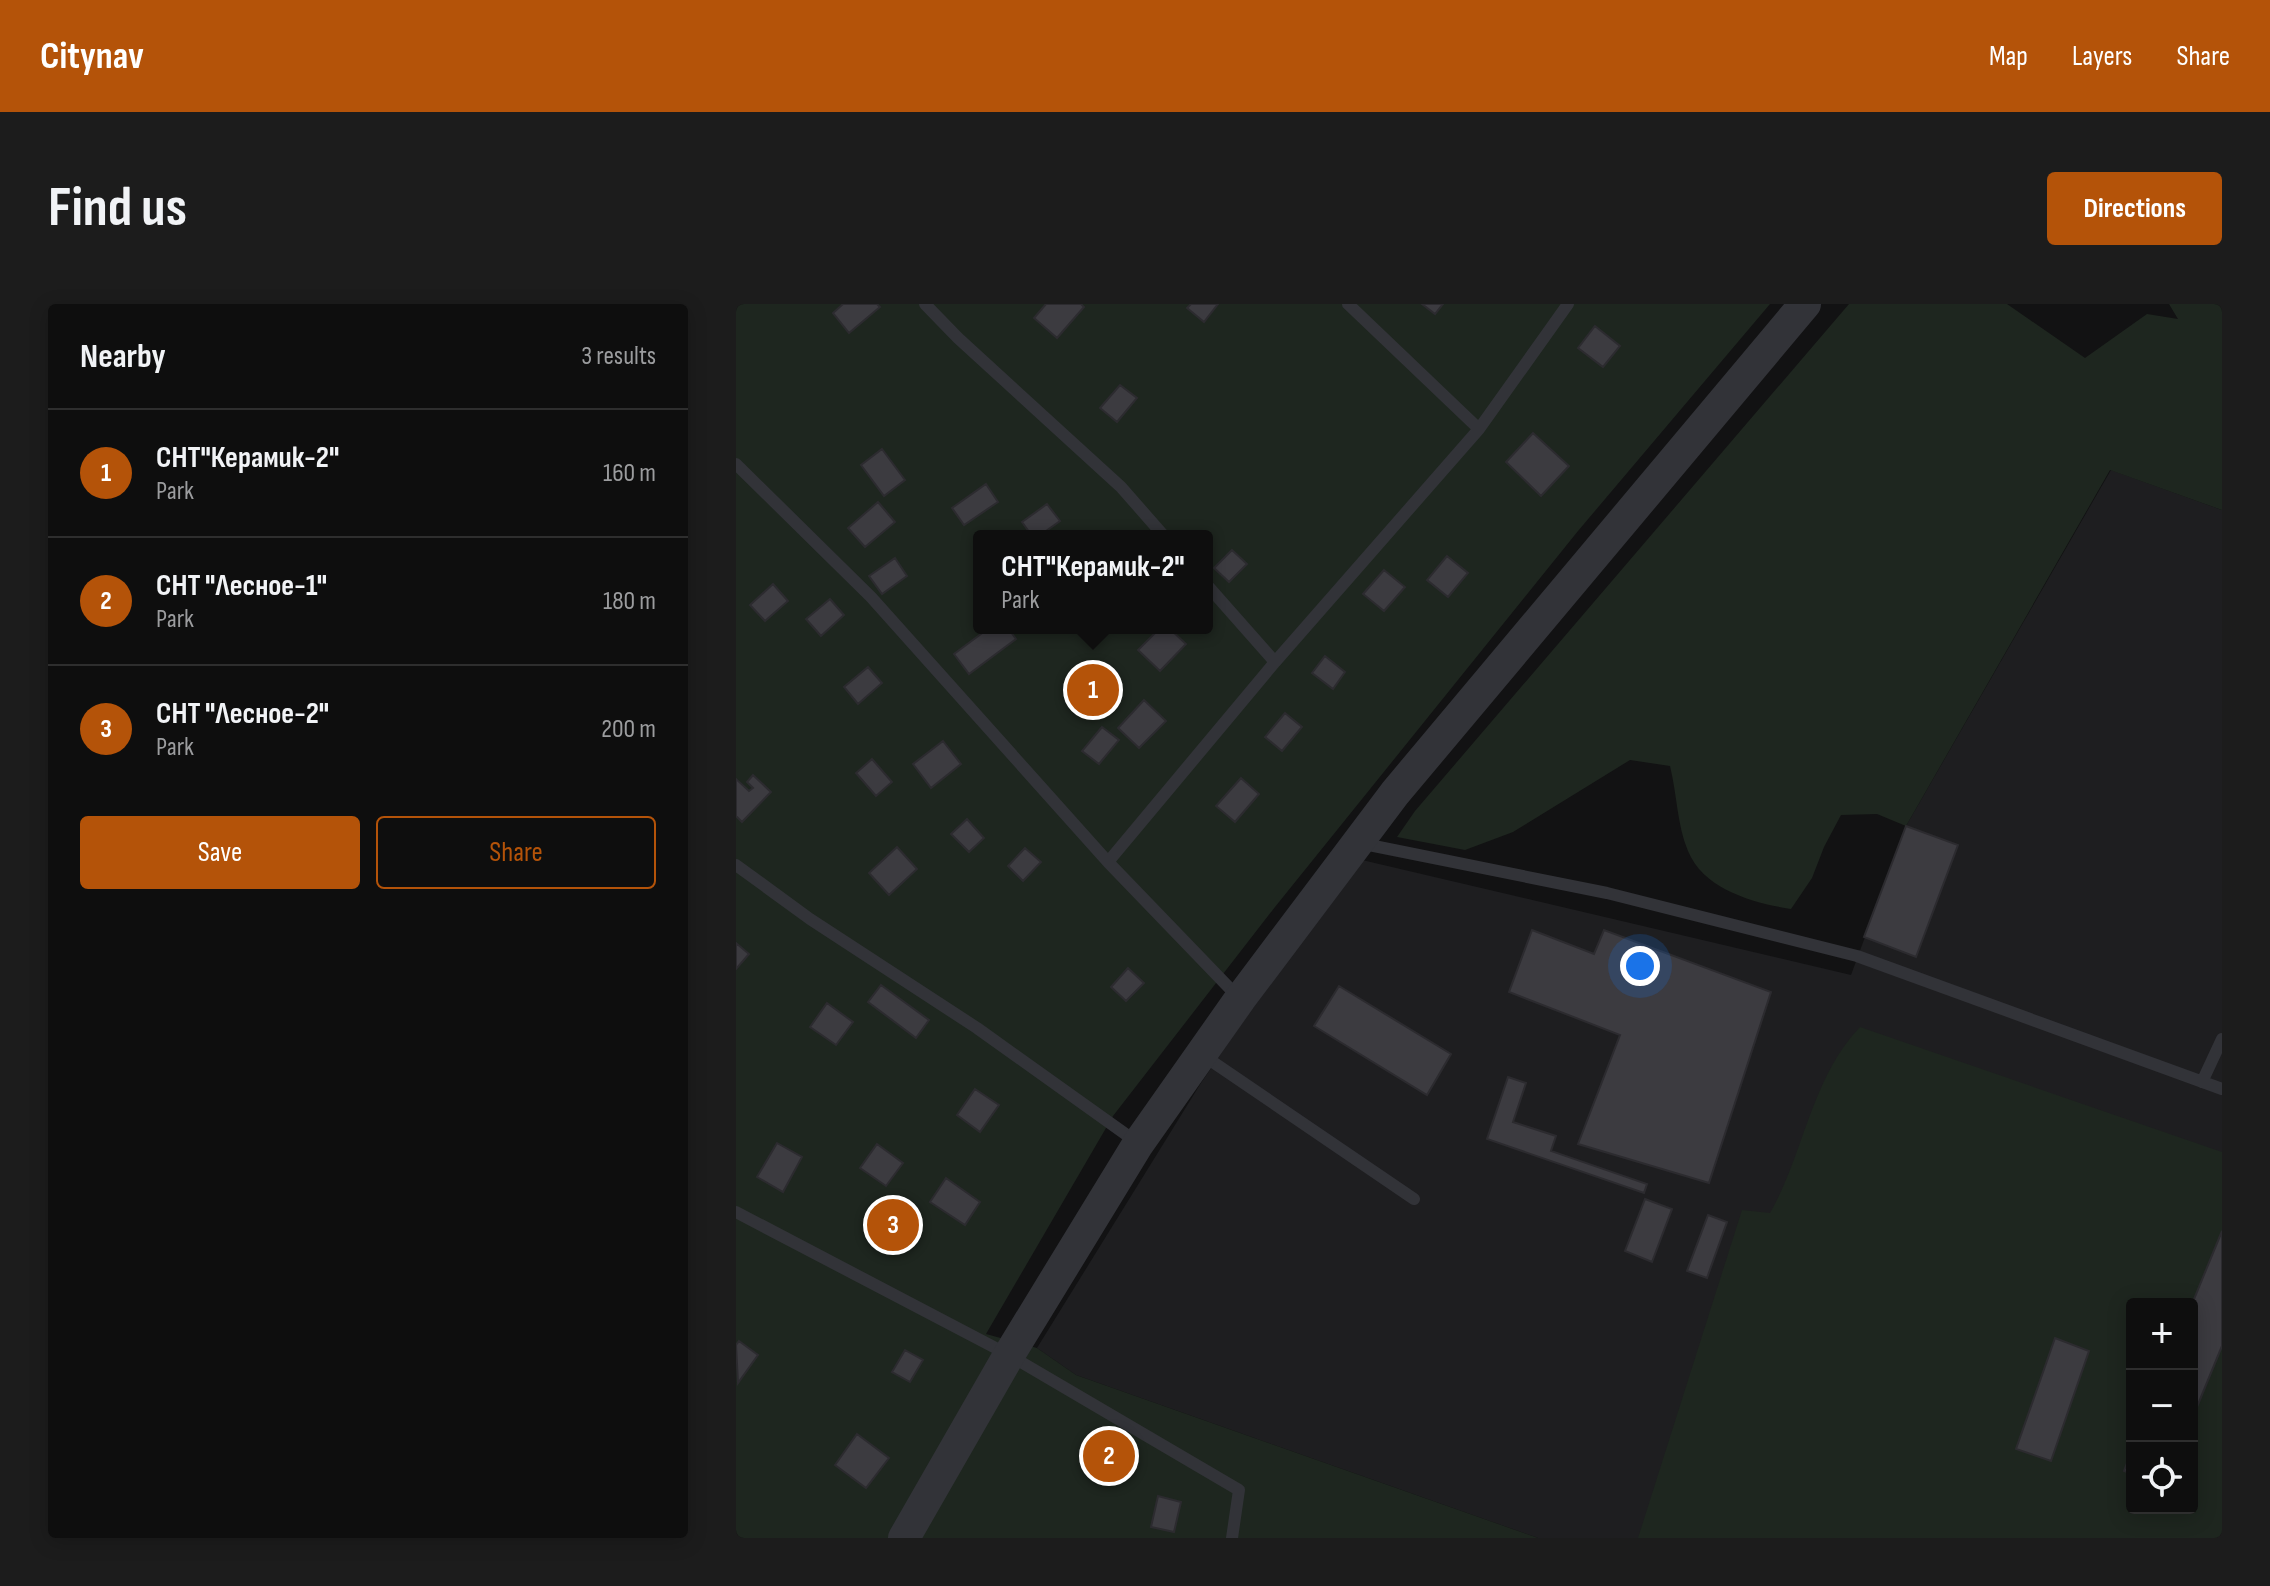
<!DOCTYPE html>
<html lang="en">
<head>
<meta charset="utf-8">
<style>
	body { margin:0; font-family:"Sofia Sans Condensed",sans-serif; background:#1c1c1c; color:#f1f3f6 }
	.controls { position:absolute; right:24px; bottom:24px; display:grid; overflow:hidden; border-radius:8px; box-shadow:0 4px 20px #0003 }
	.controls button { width:72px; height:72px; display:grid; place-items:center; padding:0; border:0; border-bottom:2px solid #2e2e2e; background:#0e0e0e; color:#f1f3f6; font:40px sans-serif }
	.you { position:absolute; left:904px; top:662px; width:28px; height:28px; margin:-20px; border:6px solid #fff; border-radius:50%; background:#1a73e8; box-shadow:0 0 0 12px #1a73e833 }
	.badge { display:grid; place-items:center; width:52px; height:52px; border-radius:50%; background:#b45309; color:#fff; font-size:26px; font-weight:700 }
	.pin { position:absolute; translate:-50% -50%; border:4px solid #fff; box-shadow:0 2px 8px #0006 }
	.popup { position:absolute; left:237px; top:226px; width:240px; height:104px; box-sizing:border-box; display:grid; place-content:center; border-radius:8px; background:#0e0e0e; filter:drop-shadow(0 2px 6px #0005); font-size:26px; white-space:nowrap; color:#9b9c9e }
	.popup b { font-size:30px; color:#f1f3f6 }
	.popup::after { content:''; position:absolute; left:50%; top:100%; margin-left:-16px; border:16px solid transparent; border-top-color:#0e0e0e }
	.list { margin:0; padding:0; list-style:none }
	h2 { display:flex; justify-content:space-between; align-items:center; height:104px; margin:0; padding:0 32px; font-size:34px }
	h2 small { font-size:26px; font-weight:400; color:#9b9c9e }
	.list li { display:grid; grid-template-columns:52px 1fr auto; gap:24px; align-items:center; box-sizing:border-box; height:128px; padding:0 32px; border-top:2px solid #2e2e2e }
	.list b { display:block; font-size:30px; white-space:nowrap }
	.list p { margin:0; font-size:26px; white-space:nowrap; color:#9b9c9e }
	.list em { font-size:26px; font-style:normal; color:#9b9c9e }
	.actions { display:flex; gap:16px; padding:24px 32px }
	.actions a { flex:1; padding:18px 0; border:2px solid #b45309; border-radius:8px; text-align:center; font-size:28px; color:#b45309 }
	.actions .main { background:#b45309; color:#fff }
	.icon { flex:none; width:44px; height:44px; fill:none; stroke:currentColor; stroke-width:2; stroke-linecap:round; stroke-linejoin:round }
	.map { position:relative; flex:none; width:1486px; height:1234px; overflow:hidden; border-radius:8px }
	header { display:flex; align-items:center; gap:48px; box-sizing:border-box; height:112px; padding:0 40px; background:#b45309; color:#fff }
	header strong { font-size:38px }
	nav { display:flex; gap:44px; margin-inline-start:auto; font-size:28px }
	.intro { display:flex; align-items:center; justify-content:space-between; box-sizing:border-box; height:192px; padding:0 48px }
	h1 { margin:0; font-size:56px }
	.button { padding:20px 36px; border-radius:8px; background:#b45309; color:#fff; font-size:28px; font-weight:700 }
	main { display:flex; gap:48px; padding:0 48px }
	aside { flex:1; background:#0e0e0e; border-radius:8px; box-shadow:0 4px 20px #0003 }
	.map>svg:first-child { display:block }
	.built { fill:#1e1e20; fill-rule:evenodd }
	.green { fill:#1e261f; fill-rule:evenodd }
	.building { fill:#3c3b40; stroke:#2c2b2f; stroke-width:2 }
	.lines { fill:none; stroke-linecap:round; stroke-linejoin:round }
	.service { stroke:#323338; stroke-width:12 }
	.tertiary { stroke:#323338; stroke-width:32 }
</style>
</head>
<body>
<header>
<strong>Citynav</strong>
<nav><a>Map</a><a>Layers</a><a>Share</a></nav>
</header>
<div class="intro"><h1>Find us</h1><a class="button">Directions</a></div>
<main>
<aside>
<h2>Nearby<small>3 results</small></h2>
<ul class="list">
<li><span class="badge">1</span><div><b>СНТ&quot;Керамик-2&quot;</b><p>Park</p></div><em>160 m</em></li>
<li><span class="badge">2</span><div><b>СНТ &quot;Лесное-1&quot;</b><p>Park</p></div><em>180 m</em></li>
<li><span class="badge">3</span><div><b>СНТ &quot;Лесное-2&quot;</b><p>Park</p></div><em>200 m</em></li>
</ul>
<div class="actions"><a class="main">Save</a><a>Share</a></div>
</aside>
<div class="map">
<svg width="1486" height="1234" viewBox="0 0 1486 1234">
	<rect width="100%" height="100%" fill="#121213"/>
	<path class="built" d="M 1375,166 L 1486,206 L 1486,1234 L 802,1234 L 340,1071 L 301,1044 L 465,779 L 569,626 L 626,556 L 1115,671 L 1170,522 ZM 1396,1000 L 1456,1000 L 1456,1204 L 1396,1204 Z"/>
	<path class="green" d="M 0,0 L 1034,0 L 842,227 L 539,603 L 377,812 L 250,1030 L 301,1044 L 340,1071 L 802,1234 L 0,1234 ZM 243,232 L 471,232 L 471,324 L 243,324 Z
		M 1113,0 L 1271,0 L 1349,54 L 1411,10 L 1442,15 L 1433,0 L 1486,0 L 1486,206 L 1374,166 L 1170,522 L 1141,510 L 1105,511 L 1088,543 L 1076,574 L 1055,605 C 1018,599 968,586 952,547 C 941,521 941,490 934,462 L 894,456 L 777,528 L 729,546 L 661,533 L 679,507 Z
		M 1124,723 L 1486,848 L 1486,1234 L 902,1234 L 1006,906 L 1034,909 C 1068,850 1075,774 1124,723 ZM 1396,1000 L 1456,1000 L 1456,1204 L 1396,1204 Z"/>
	<path class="building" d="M 107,0 L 141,0 L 144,3 L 113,29 L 97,9 Z
		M 310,0 L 345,0 L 348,3 L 321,34 L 298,14 Z
		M 455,0 L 482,0 L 468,18 L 451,4 Z
		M 686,0 L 707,0 L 699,10 Z
		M 859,22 L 884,42 L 867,63 L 842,44 Z
		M 384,81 L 401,94 L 381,118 L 364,104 Z
		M 797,129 L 833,162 L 805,192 L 770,158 Z
		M 146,145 L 169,176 L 148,192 L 125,161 Z
		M 250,180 L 262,198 L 228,221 L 216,204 Z
		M 142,198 L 159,218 L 129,243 L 112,224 Z
		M 311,200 L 324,217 L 303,232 L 296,232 L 286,218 Z
		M 496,246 L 511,260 L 493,278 L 478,264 Z
		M 711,252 L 732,269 L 712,293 L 691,276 Z
		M 159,254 L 171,272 L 146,290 L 133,272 Z
		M 648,266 L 669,283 L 648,307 L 627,290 Z
		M 37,280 L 52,297 L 29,317 L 14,301 Z
		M 94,295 L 108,311 L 85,332 L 70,315 Z
		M 253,324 L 272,324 L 280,335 L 233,370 L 218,350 Z
		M 424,324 L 433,324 L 450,340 L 424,367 L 402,346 Z
		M 589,352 L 609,368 L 597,385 L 576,369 Z
		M 132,363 L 146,379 L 122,400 L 108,383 Z
		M 408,396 L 430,417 L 403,444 L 382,424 Z
		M 549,409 L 566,423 L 546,447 L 529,433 Z
		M 366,423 L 383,436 L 363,460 L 346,447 Z
		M 207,437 L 225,460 L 195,484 L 177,460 Z
		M 136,455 L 156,478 L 140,492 L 120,469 Z
		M 17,471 L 35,488 L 6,518 L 0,512 L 0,475 L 13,487 L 17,484 L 11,478 Z
		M 505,474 L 523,490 L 499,518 L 480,502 Z
		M 231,515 L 248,534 L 233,548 L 215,530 Z
		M 1170,522 L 1222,541 L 1180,653 L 1128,633 Z
		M 161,543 L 181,565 L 153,591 L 133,569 Z
		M 289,544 L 305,558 L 287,577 L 272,562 Z
		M 796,626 L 858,650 L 868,626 L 1035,688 L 973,879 L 842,840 L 884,731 L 773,688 Z
		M 0,639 L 13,650 L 0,665 Z
		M 392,664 L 408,679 L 390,697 L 375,683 Z
		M 145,681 L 193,716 L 180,734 L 132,698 Z
		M 603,682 L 715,750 L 691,791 L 578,722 Z
		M 91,699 L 117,718 L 100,741 L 74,723 Z
		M 772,773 L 790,779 L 777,818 L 820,832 L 815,847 L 911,880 L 908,889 L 751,835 Z
		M 239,785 L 263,801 L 244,828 L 221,811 Z
		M 41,839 L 66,853 L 47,888 L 21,873 Z
		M 141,840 L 167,859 L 150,882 L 124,864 Z
		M 210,874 L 244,898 L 229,921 L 194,898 Z
		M 909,895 L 936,905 L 916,958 L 889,947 Z
		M 972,911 L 991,918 L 971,974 L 951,967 Z
		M 1486,927 L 1486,1042 L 1456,1115 L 1456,1000 Z
		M 1319,1034 L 1353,1047 L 1315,1157 L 1280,1145 Z
		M 3,1037 L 22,1051 L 2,1079 L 0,1041 Z
		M 169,1046 L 187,1056 L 174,1078 L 156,1068 Z
		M 121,1130 L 153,1154 L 130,1184 L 99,1161 Z
		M 1396,1146 L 1396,1170 L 1388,1167 Z
		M 422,1192 L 445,1198 L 438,1228 L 415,1223 Z"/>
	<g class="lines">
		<path class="service" d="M 189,0 L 222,34 L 385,183 L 428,232
			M 612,0 L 743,125
			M 0,160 L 135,293 L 372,558 L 504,695
			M 471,281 L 539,358
			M 623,539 L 871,589 L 1121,652 L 1486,785
			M 372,558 L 539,358 L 743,125 L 832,0
			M 0,561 L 74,615 L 241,724 L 402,839
			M 468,752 L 678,895
			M 1466,778 L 1486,735
			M 0,908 L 273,1051 L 503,1186 L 496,1234"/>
		<path class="tertiary" d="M 168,1234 L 273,1051 L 402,840 L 504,695 L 659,489 L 1069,0"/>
	</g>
</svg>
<div class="controls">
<button>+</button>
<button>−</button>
<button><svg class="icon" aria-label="locate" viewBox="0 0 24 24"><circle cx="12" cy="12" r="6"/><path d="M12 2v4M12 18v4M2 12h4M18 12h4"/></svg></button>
</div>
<div class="you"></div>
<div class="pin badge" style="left:357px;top:386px">1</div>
<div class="popup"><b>СНТ&quot;Керамик-2&quot;</b>Park</div>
<div class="pin badge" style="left:373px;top:1152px">2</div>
<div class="pin badge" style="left:157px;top:921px">3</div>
</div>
</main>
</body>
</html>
